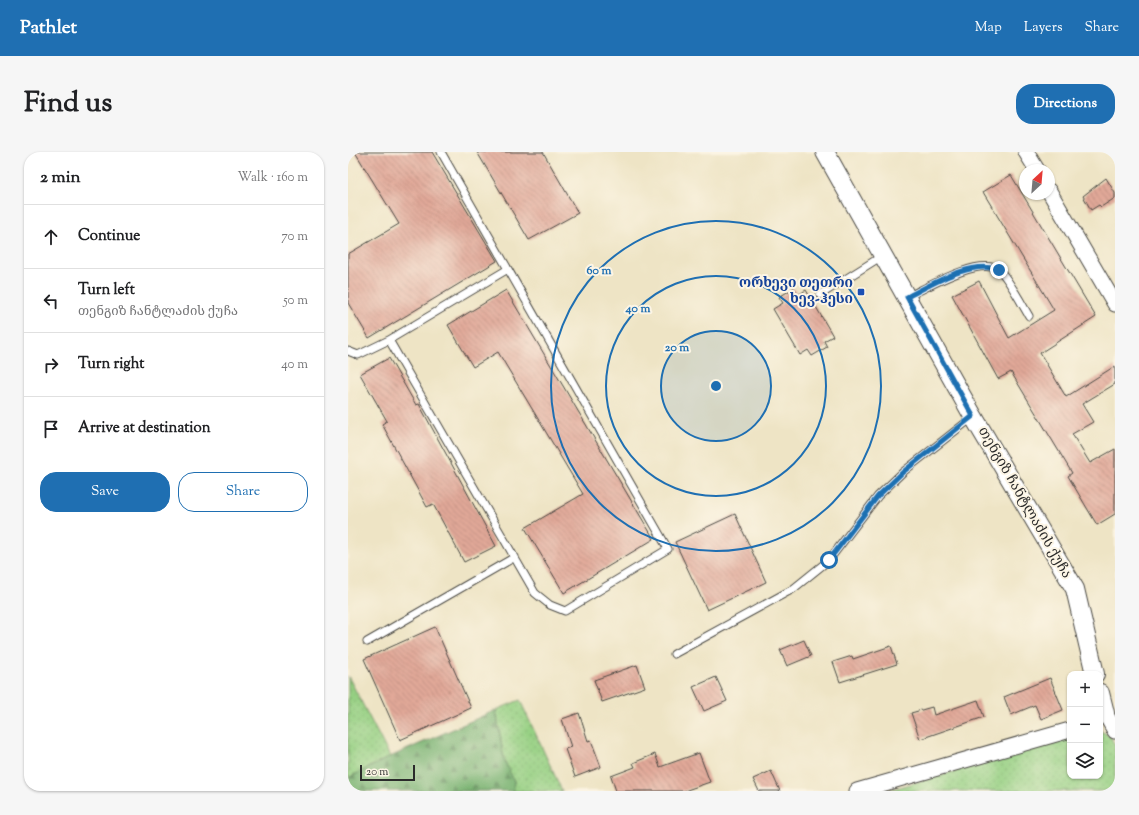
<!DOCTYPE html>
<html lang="en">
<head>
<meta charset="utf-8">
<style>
	body { margin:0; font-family:"Sorts Mill Goudy","Noto Serif Georgian",serif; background:#f6f6f6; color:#202124 }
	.controls { position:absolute; right:12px; bottom:12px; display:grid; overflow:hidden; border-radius:8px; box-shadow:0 1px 3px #0004 }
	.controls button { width:36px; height:36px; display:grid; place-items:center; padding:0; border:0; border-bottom:1px solid #e0e0e0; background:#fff; color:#202124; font:20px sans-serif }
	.compass { position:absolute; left:671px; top:12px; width:36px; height:36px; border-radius:50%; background:#fff; box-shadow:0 1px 3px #0004; rotate:26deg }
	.scale { position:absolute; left:12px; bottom:10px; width:55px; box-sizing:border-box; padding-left:4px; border:2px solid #2b2b2b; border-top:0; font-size:11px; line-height:14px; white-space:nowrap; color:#2b2b2b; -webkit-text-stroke:3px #fcf5e5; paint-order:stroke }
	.stop { position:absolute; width:12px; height:12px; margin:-9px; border:3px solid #1f6fb2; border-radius:50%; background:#fff }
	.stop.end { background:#1f6fb2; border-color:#fff; box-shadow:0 1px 4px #0008 }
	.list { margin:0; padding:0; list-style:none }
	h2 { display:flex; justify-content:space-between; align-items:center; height:52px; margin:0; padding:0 16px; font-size:17px }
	h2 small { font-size:13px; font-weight:400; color:#757577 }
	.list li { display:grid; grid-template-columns:26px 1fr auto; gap:12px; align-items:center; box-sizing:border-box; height:64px; padding:0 16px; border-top:1px solid #e0e0e0 }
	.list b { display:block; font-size:15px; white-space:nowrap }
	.list p { margin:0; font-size:13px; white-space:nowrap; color:#757577 }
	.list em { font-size:13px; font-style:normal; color:#757577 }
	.actions { display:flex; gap:8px; padding:12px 16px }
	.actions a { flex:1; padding:9px 0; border:1px solid #1f6fb2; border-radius:16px; text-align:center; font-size:14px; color:#1f6fb2 }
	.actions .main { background:#1f6fb2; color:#fff }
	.icon { flex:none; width:22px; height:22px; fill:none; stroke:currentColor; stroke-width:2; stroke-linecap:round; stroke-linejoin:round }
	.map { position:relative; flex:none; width:767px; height:639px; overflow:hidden; border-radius:16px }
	header { display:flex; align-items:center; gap:24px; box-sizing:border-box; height:56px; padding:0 20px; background:#1f6fb2; color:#fff }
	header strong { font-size:19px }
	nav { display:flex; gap:22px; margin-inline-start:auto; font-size:14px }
	.intro { display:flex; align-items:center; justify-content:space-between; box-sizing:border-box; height:96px; padding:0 24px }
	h1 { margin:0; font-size:28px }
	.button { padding:10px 18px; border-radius:16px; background:#1f6fb2; color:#fff; font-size:14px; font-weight:700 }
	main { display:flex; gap:24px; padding:0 24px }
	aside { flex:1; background:#fff; border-radius:16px; box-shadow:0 1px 3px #0004 }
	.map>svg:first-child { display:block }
	.grass { fill:url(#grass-dots); stroke:#607e57 }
	.forest { fill:url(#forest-firs); stroke:#526e4e }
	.building { fill:url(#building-back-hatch) }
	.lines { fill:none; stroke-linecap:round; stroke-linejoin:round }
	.service-casing { stroke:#484742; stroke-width:9 }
	.minor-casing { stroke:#484742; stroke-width:17 }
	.tertiary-casing { stroke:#484742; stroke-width:20 }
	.service { stroke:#fff; stroke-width:7 }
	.minor { stroke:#fff; stroke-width:15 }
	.tertiary { stroke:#fff; stroke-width:18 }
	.route { stroke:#1f6fb2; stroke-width:5 }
	.ring { fill:none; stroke:#1f6fb2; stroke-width:2 }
	.transit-dot { fill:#1a4fb4; stroke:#fcf5e5; stroke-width:1.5 }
	.labels { text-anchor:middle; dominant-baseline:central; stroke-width:4; stroke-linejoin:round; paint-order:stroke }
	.transit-label { font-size:14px; font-weight:bold; fill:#164399; stroke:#fcf5e5; text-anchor:end }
	.street-label { font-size:14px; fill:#2b2b2b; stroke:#fcf5e5 }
	.centre { fill:#1f6fb2; stroke:#fcf5e5; stroke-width:2 }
	.ring-label { font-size:12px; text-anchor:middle; font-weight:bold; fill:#1f6fb2; stroke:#fcf5e5; stroke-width:4; stroke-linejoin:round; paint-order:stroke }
</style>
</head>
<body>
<header>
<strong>Pathlet</strong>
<nav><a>Map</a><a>Layers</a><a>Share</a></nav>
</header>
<div class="intro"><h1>Find us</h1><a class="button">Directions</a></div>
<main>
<aside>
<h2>2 min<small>Walk · 160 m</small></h2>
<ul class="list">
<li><svg class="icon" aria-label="ahead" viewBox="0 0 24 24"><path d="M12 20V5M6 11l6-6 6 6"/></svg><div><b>Continue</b></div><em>70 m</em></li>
<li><svg class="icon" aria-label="left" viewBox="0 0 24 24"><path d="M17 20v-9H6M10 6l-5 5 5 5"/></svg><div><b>Turn left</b><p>თენგიზ ჩანტლაძის ქუჩა</p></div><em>50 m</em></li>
<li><svg class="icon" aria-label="right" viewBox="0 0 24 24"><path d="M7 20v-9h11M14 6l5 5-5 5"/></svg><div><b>Turn right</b></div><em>40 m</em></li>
<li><svg class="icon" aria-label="arrive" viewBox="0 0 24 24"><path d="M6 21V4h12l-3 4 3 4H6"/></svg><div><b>Arrive at destination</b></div></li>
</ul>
<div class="actions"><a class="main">Save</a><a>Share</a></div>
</aside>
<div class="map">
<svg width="767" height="639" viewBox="0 0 767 639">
	<defs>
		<pattern id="grass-dots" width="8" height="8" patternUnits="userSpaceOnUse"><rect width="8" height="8" fill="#96d083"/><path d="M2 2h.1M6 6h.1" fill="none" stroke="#81b371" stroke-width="1.8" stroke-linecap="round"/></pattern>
		<pattern id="forest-firs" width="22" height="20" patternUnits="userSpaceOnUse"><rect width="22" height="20" fill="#78b271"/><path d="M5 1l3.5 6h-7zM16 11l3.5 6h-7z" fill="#63915d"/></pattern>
		<pattern id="building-back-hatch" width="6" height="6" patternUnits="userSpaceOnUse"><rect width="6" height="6" fill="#e1a898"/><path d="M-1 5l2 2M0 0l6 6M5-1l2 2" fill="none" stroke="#b7897c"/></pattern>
	</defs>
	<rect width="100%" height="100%" fill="#fcf5e5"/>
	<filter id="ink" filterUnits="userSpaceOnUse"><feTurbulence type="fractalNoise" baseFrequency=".025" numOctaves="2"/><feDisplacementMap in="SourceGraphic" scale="8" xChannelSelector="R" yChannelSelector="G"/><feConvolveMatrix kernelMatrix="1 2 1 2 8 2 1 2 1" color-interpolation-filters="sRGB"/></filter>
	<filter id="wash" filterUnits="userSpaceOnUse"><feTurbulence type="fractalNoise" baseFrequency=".012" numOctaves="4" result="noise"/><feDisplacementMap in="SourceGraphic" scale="16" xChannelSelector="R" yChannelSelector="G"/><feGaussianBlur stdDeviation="0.9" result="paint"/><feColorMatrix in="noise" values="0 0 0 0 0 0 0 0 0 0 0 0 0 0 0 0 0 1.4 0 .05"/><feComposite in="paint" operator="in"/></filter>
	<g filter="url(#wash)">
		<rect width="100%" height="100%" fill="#eee4c5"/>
		<path class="grass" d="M 0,524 L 42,605 L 0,626 Z
			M 172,548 L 214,639 L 165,639 L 166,629 L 156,608 L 148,558 Z
			M 752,579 L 762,583 L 767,594 L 767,635 L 765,639 L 538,639 L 722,586 L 722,624 L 752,624 Z"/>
		<path class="forest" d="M 148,558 L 156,608 L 166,629 L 165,639 L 0,639 L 0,626 L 42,605 Z"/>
		<g id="blocks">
			<path class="building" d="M 7,0 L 84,0 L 149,109 L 21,186 L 0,151 L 0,102 L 51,72 Z
				M 129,0 L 195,0 L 230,61 L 181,88 Z
				M 663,23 L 748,165 L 692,201 L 718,245 L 767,214 L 767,232 L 734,252 L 745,270 L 724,282 L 742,311 L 767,297 L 767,362 L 749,373 L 720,324 L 724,321 L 663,220 L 650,227 L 604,143 L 631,129 L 661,186 L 706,158 L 635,40 Z
				M 758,26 L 767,41 L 767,46 L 753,55 L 751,53 L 743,58 L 735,44 Z
				M 446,136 L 450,143 L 458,138 L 485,184 L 476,189 L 479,195 L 464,204 L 460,198 L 452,203 L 425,157 L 435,151 L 431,145 Z
				M 158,138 L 306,387 L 216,441 L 177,376 L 235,342 L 150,200 L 125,215 L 100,173 Z
				M 41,206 L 68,253 L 71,252 L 148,394 L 116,410 L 85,352 L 79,355 L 34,272 L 39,269 L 12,222 Z
				M 387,362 L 418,430 L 359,458 L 327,390 Z
				M 87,475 L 123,556 L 52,588 L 16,507 Z
				M 456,488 L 463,504 L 439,514 L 432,498 Z
				M 543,494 L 549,512 L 492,530 L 485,510 L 504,504 L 505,507 Z
				M 289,513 L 297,535 L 254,550 L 246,528 Z
				M 368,525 L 379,549 L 356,559 L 345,535 Z
				M 702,526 L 715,558 L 693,567 L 687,553 L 663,563 L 656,545 Z
				M 630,548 L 636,565 L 572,587 L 563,561 L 584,555 L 586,563 Z
				M 231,561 L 240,589 L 243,588 L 253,615 L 227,625 L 217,597 L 223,595 L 214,567 Z
				M 351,601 L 362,630 L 336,639 L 268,639 L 263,624 L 287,615 L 285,611 L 307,602 L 312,615 Z
				M 423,619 L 432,639 L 411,639 L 405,627 Z"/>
		</g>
	</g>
	<g filter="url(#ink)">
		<use href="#blocks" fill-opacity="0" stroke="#484742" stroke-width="1"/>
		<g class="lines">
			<defs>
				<path id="service" d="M 93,0 L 320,397 L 217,459 L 202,453 L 187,441 L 41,188 L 160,117
					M 472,143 L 534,104
					M 559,145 C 578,136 631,104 651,118 C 659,124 675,154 681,164
					M 0,199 L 10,203 L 41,188
					M 19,490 L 167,405
					M 326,502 L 445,437 L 481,408 L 530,344 L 555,320 L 625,265"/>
				<path id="minor" d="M 678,0 L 689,18
					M 701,39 L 767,152
					M 752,564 L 757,561 L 767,579
					M 509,639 L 722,578"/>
				<path id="tertiary" d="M 477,0 L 625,264 L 727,437 L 747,522
					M 752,541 L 757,561"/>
			</defs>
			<use href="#service" class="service-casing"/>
			<use href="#minor" class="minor-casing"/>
			<use href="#tertiary" class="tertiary-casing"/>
			<use href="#service" class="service"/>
			<use href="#minor" class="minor"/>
			<use href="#tertiary" class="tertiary"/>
		</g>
	</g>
	<g class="lines" filter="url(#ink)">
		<path class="route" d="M 481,408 L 530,344 L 555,320 L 625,264 L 559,145 C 583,133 624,107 651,118"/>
	</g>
	<circle cx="368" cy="234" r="55" fill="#1f6fb2" fill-opacity=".12"/>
	<g class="ring">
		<circle cx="368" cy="234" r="55"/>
		<circle cx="368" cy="234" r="110"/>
		<circle cx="368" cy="234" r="165"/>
	</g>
	<rect class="transit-dot" x="509" y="136" width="8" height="8" rx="2"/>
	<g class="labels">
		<g class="transit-label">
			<text x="505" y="132">ორხევი თეთრი<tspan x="505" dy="16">ხევ-ჰესი</tspan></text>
		</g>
		<g class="street-label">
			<text transform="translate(676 351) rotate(60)">თენგიზ ჩანტლაძის ქუჩა</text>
		</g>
	</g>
	<circle cx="368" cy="234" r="6" class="centre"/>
	<g class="ring-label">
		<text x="251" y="122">60 m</text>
		<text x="290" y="160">40 m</text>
		<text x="329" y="199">20 m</text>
	</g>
</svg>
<div class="controls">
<button>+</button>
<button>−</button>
<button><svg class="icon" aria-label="layers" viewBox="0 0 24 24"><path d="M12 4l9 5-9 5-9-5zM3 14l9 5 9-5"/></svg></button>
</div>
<svg class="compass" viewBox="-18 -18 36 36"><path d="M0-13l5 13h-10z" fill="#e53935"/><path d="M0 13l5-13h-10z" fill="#757577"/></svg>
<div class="scale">20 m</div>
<div class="stop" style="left:481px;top:408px"></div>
<div class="stop end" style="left:651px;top:118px"></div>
</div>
</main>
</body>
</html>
